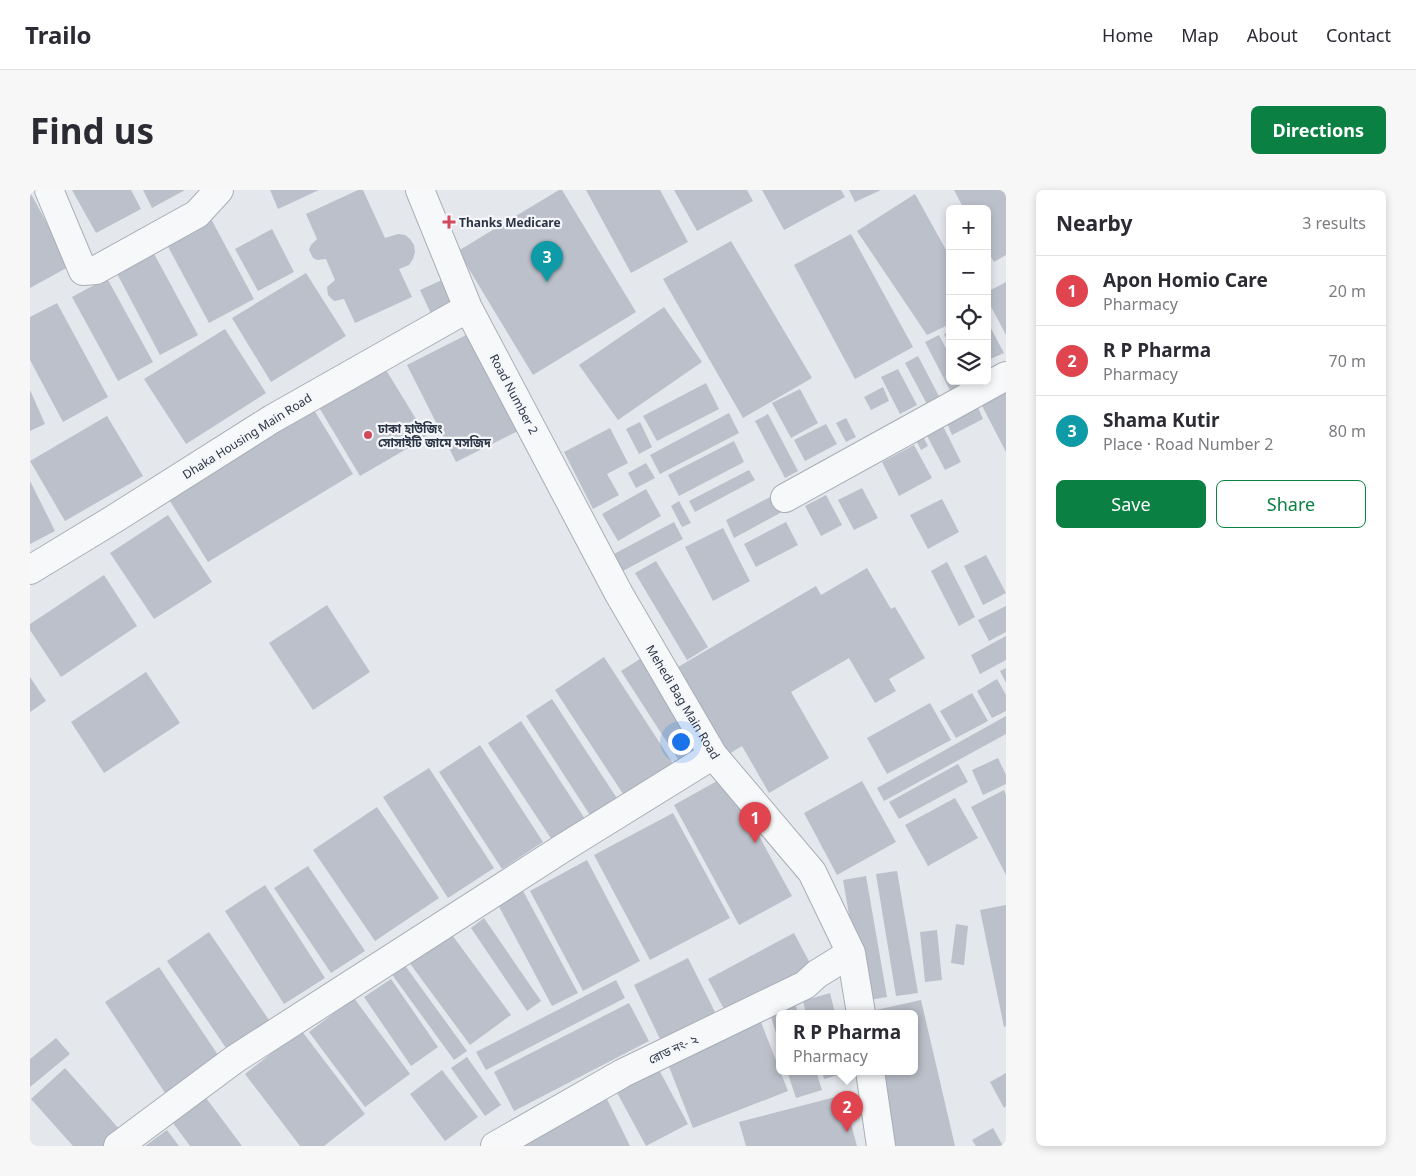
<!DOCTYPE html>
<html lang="en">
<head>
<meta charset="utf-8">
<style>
	body { margin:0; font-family:"Noto Sans","Noto Sans Bengali",sans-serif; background:#f7f7f7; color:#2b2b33 }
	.controls { position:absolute; right:15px; top:15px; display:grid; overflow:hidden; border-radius:8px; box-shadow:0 2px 8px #0003 }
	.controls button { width:45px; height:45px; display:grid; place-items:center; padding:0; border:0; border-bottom:1px solid #e1e1e2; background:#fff; color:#2b2b33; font:25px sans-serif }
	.you { position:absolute; left:650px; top:551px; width:18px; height:18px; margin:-12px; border:4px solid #fff; border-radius:50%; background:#1a73e8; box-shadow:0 0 0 8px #1a73e833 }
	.badge { display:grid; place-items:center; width:32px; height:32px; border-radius:50%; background:#0b8043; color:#fff; font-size:16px; font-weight:700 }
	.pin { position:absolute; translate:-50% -41px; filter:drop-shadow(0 1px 2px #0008) }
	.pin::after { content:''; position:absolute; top:26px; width:18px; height:15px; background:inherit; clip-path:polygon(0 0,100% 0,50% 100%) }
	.popup { position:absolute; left:746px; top:820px; width:142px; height:65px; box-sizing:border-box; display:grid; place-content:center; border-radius:8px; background:#fff; filter:drop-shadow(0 1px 4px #0005); font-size:16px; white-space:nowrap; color:#7c7c81 }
	.popup b { font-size:19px; color:#2b2b33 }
	.popup::after { content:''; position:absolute; left:50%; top:100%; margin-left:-10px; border:10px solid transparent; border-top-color:#fff }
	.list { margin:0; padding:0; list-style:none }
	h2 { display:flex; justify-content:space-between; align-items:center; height:65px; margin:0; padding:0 20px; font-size:21px }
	h2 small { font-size:16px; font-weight:400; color:#7c7c81 }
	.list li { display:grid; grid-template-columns:32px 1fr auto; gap:15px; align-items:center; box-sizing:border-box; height:70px; padding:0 20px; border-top:1px solid #e1e1e2 }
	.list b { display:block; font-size:19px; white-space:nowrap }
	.list p { margin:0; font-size:16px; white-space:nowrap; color:#7c7c81 }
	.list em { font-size:16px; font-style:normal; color:#7c7c81 }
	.actions { display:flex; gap:10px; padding:15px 20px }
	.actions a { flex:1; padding:11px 0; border:1px solid #0b8043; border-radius:8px; text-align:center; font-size:18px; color:#0b8043 }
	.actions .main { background:#0b8043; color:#fff }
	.icon { flex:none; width:28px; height:28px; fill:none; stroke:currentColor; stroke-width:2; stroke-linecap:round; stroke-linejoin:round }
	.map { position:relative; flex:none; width:976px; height:956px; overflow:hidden; border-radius:8px }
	header { display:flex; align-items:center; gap:30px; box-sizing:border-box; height:70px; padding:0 25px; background:#fff; border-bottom:1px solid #e1e1e2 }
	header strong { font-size:24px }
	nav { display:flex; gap:28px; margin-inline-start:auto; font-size:18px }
	.intro { display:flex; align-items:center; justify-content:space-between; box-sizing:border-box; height:120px; padding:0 30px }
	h1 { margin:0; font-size:35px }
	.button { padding:12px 22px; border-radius:8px; background:#0b8043; color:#fff; font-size:18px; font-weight:700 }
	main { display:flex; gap:30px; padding:0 30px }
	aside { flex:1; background:#fff; border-radius:8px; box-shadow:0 2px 8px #0003 }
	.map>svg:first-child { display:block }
	.building { fill:#bbc0ca }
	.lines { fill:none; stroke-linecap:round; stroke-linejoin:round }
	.minor-casing { stroke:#a9aeb7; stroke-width:30 }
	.minor { stroke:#f7f8fa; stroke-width:28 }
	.poi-dot { fill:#d1495b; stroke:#f4f6f9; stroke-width:2 }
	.labels { text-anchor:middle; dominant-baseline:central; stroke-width:4.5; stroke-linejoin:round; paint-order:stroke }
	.poi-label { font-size:12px; font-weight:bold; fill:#2b3445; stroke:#f4f6f9; text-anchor:start }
	.street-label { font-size:12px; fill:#2b3445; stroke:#f4f6f9 }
</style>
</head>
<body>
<header>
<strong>Trailo</strong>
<nav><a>Home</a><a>Map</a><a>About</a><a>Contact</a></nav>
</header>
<div class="intro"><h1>Find us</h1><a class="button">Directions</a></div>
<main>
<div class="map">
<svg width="976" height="956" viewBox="0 0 976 956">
	<rect width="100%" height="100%" fill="#e4e7ec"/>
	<path class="building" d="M 42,0 L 101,0 L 111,19 L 66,43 Z
		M 113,0 L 155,0 L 122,18 Z
		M 240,0 L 289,0 L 248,19 Z
		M 328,0 L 333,0 L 355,48 L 368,44 L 375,45 L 380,49 L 384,55 L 385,62 L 383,69 L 379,75 L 369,79 L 382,107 L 325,133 L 314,109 L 304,111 L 298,105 L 297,97 L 305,90 L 296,69 L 287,70 L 283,68 L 279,60 L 281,55 L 287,49 L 276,24 Z
		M 529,0 L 532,0 L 606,122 L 503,185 L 428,61 Z
		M 556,0 L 630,0 L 658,52 L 601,83 Z
		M 644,0 L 717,0 L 723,11 L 667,41 Z
		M 732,0 L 811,0 L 815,7 L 754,40 Z
		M 819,0 L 851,0 L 825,12 Z
		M 924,0 L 976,0 L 976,65 L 964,72 L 957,60 L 957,19 L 934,19 Z
		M 0,2 L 40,76 L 0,98 Z
		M 885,4 L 920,67 L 920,134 L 897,145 L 827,41 Z
		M 180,27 L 224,109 L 179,133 L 135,51 Z
		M 242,39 L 264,82 L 228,101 L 205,59 Z
		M 821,44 L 883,157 L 825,189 L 764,75 Z
		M 701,51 L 782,188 L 713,228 L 633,89 Z
		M 122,60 L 168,145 L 130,165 L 85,80 Z
		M 276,83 L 316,146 L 241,192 L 202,128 Z
		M 77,88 L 123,172 L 88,191 L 42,107 Z
		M 414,89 L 428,116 L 403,128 L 390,100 Z
		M 976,92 L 976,145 L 957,109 L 957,102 Z
		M 27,113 L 78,207 L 33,232 L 0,170 L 0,127 Z
		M 634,117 L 672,172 L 588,230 L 549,175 Z
		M 957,131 L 974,163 L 958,170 L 957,169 Z
		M 195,139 L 236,203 L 156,254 L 114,189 Z
		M 444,141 L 492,239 L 426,272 L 377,175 Z
		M 920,141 L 920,156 L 914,144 Z
		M 909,145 L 920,166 L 920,191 L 932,191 L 938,202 L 924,208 L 895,152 Z
		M 888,166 L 912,212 L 899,218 L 875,173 Z
		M 353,175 L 397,247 L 330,286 L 287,214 Z
		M 868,179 L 887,215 L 870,224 L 851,187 Z
		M 676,193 L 689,219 L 627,251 L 613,226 Z
		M 976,194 L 976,262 L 948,208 Z
		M 853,197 L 859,211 L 841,220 L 834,207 Z
		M 770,199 L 788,233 L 761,248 L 742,213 Z
		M 0,200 L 15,234 L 0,241 Z
		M 281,215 L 323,284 L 178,372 L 135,303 Z
		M 947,215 L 953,229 L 922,245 L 916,231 Z
		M 699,223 L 709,243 L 630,284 L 620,265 Z
		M 738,224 L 768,281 L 755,288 L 725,231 Z
		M 77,226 L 113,286 L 35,331 L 0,271 Z
		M 816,228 L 826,247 L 816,252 L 806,233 Z
		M 610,232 L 622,257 L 609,264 L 596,239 Z
		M 796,234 L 807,254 L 775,271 L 764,250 Z
		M 912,234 L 931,272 L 915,280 L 895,242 Z
		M 580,238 L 598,273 L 577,284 L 589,305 L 563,319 L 534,262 Z
		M 892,244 L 898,256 L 891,260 L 885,248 Z
		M 704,251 L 714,272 L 649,306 L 638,285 Z
		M 884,255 L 902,288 L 869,306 L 852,272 Z
		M 616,273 L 625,288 L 606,298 L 598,283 Z
		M 719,280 L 725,290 L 665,322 L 659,311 Z
		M 0,291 L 25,341 L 0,354 Z
		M 832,298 L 848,328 L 824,340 L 808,310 Z
		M 616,299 L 631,326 L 588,351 L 572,324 Z
		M 744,305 L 752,322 L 704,348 L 696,330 Z
		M 796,305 L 812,335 L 791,346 L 775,316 Z
		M 912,309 L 929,342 L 898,359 L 880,325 Z
		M 649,311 L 661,333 L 652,337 L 641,316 Z
		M 138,325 L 182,392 L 124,429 L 80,363 Z
		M 644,332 L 653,349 L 591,382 L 582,365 Z
		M 756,332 L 768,355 L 726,377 L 714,354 Z
		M 693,338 L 720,391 L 683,411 L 655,357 Z
		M 956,365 L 976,403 L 953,415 L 934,376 Z
		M 626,371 L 678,457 L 657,470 L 605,383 Z
		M 917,372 L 945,427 L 929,436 L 901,381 Z
		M 837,378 L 861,419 L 865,417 L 895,468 L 859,489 L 866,501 L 845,513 L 819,468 L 761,502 L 799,568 L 739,603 L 712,556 L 699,564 L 648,477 L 786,396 L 791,405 Z
		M 74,385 L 107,436 L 31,487 L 0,440 L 0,434 Z
		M 297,415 L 340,482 L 283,520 L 239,453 Z
		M 976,416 L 976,442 L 959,451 L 948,430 Z
		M 976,446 L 976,470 L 950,484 L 941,465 Z
		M 574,467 L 646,578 L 597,610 L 525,500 Z
		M 613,467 L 675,563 L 653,577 L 591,481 Z
		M 976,478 L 976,493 L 970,481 Z
		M 116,482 L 150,533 L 74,583 L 41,532 Z
		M 0,487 L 16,511 L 0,522 Z
		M 967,489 L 976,505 L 976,521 L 962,528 L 947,501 Z
		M 942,503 L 958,531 L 926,548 L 910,521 Z
		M 522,509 L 592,616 L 565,633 L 496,526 Z
		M 900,513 L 921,550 L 857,584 L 837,548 Z
		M 976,526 L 976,544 L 854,611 L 847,598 Z
		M 491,531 L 557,632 L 524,653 L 458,553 Z
		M 450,555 L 513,652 L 472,679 L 409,582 Z
		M 968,568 L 976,585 L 976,594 L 953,605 L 942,580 Z
		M 928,574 L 938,592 L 869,629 L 859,612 Z
		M 399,578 L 464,678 L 418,708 L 353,607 Z
		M 696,586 L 762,706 L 709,735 L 644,615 Z
		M 832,591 L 866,652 L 807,685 L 774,623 Z
		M 974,600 L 976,605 L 976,685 L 941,617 Z
		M 925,608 L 948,648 L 898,676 L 875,635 Z
		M 347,617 L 409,708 L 345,751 L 283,660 Z
		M 643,623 L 700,728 L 620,770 L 564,665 Z
		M 557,670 L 610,771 L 553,801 L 500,701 Z
		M 278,676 L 335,761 L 301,783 L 244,698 Z
		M 867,681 L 888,803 L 866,806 L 846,684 Z
		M 836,686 L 857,807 L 834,811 L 813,690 Z
		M 235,695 L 295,788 L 254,814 L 195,721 Z
		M 492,699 L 548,803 L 522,816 L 467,713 Z
		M 976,715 L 976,836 L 974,837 L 950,720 Z
		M 454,728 L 511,811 L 497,821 L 441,738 Z
		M 926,734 L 938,736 L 934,775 L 921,773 Z
		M 417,738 L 481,825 L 440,855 L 376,768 Z
		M 907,740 L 912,790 L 895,792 L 890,742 Z
		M 179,742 L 239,830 L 196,858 L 137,771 Z
		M 764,743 L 782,777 L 696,823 L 678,789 Z
		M 658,768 L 685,822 L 630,849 L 604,795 Z
		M 371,770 L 437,861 L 424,870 L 358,779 Z
		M 129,777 L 190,868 L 135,903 L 75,812 Z
		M 361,789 L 408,857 L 381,876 L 334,807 Z
		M 586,790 L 595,808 L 456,880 L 446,862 Z
		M 800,803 L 805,823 L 776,823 L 773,811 Z
		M 324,808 L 380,884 L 335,917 L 279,842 Z
		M 891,810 L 925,956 L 866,956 L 848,881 L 884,881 L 884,823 L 837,822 Z
		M 599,813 L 619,851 L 484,921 L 464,882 Z
		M 765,813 L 768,823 L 750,823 L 749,853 L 739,820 Z
		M 729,827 L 758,901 L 663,938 L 634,864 Z
		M 271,840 L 335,924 L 294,956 L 270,956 L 215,884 Z
		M 26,848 L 40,864 L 0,897 L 0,869 Z
		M 437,867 L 471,915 L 455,926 L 421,878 Z
		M 627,876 L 658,934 L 616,956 L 585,899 Z
		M 35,878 L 91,941 L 74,956 L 43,956 L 1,909 Z
		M 412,880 L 448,927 L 415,951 L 380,904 Z
		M 757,881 L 786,881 L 792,900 L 766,908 Z
		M 792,881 L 822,881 L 794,889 Z
		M 976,883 L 976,916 L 974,918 L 960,892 Z
		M 173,904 L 212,956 L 160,956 L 140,929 Z
		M 813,905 L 827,956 L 716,956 L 709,932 Z
		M 576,907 L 600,956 L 476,956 Z
		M 963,938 L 973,956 L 946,956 L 942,950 Z
		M 137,940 L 149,956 L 115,956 Z"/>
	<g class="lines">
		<defs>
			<path id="minor" d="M 19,0 L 53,81 L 66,80 L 167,24 L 189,0
				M 390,0 L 438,118 L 589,404 L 683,565 L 782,682 L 821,763 L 831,823
				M 755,308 L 976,186
				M 0,380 L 84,329 L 242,229 L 438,118
				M 840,881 L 851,956
				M 88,956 L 205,869 L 533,658 L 683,565
				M 465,956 L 593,883 L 775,795 L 787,784 L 821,763"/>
		</defs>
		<use href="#minor" class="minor-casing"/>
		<use href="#minor" class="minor"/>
	</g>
	<g class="poi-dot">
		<path d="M416.5 24.5h5v5h5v5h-5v5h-5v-5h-5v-5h5z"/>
		<circle cx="338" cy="245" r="5"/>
	</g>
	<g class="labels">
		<g class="poi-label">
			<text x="429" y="32">Thanks Medicare</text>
			<text x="348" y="238">ঢাকা হাউজিং<tspan x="348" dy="14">সোসাইটি জামে মসজিদ</tspan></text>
		</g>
		<g class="street-label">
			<text transform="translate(484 204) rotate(62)">Road Number 2</text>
			<text transform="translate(217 246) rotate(-32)">Dhaka Housing Main Road</text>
			<text transform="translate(653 512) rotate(59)">Mehedi Bag Main Road</text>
			<text transform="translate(643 859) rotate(-25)">রোড নং- ২</text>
		</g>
	</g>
</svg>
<div class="controls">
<button>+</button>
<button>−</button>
<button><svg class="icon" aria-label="locate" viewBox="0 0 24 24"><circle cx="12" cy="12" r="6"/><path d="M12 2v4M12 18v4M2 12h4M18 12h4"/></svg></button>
<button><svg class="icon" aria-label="layers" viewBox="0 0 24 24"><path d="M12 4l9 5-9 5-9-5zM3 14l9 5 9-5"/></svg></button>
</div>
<div class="you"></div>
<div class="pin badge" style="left:725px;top:653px;background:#e0444e">1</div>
<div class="pin badge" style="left:817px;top:942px;background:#e0444e">2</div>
<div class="popup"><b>R P Pharma</b>Pharmacy</div>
<div class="pin badge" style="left:517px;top:92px;background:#0f9aa8">3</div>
</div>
<aside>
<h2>Nearby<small>3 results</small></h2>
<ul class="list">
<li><span class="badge" style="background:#e0444e">1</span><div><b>Apon Homio Care</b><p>Pharmacy</p></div><em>20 m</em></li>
<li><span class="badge" style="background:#e0444e">2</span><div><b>R P Pharma</b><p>Pharmacy</p></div><em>70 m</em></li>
<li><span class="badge" style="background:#0f9aa8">3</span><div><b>Shama Kutir</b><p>Place · Road Number 2</p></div><em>80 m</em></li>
</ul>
<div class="actions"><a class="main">Save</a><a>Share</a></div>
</aside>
</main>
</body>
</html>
